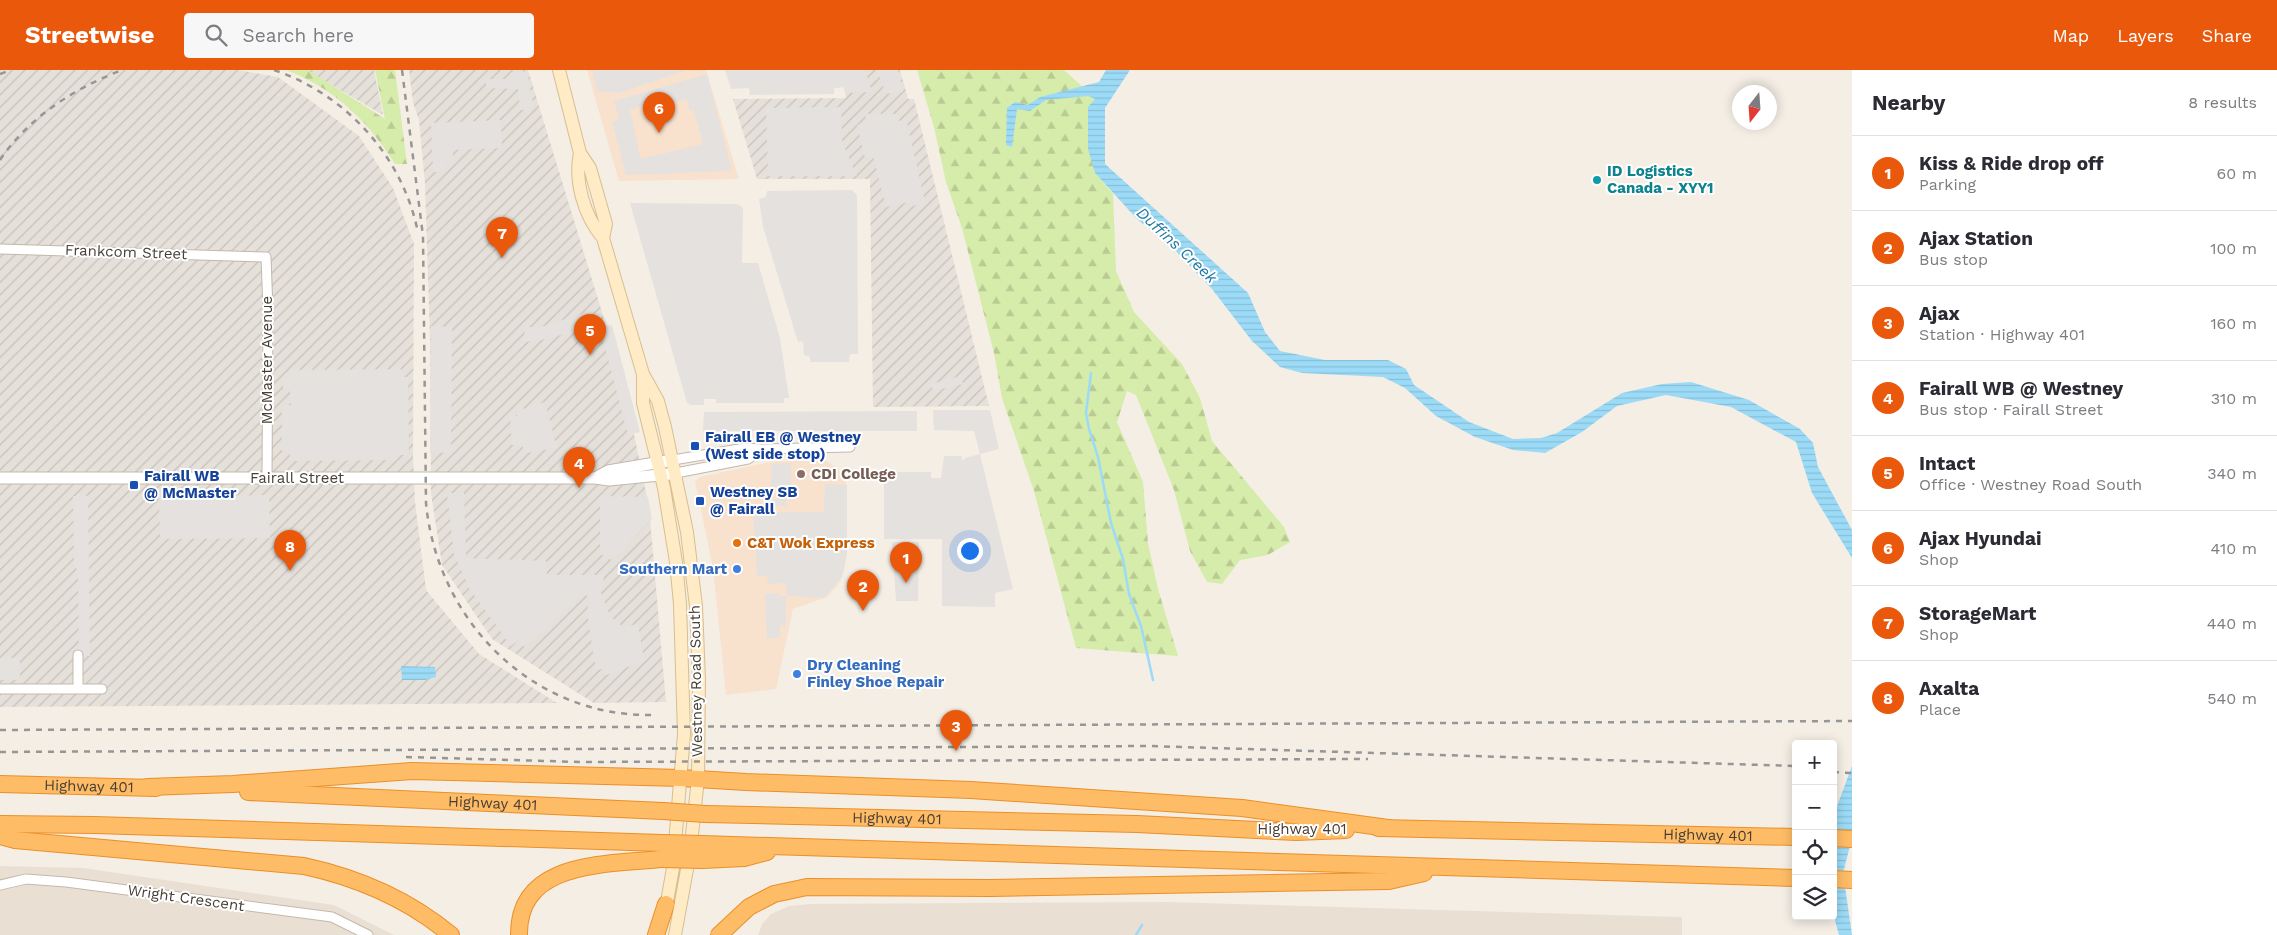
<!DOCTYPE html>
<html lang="en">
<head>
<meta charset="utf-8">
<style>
	body { margin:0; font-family:"Work Sans",sans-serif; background:#f7f7f7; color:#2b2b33 }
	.controls { position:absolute; right:15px; bottom:15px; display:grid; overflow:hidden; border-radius:5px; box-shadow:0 2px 12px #0003 }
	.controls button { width:45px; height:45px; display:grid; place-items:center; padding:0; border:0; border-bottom:1px solid #e1e1e2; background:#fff; color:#2b2b33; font:25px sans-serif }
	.compass { position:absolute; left:1732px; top:15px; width:45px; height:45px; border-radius:50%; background:#fff; box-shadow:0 2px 12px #0003; rotate:197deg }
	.you { position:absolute; left:969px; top:480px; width:18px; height:18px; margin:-12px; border:4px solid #fff; border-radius:50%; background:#1a73e8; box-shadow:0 0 0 8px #1a73e833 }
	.badge { display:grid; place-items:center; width:32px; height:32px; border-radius:50%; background:#ea580c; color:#fff; font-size:16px; font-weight:700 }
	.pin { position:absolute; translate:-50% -41px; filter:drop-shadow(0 1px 2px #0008) }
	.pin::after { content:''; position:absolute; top:26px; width:18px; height:15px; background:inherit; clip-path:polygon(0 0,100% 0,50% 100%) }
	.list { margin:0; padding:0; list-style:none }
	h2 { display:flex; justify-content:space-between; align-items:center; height:65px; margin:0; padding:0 20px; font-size:21px }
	h2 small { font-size:16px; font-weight:400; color:#7c7c81 }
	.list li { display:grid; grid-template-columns:32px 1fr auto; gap:15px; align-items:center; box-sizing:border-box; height:75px; padding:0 20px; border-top:1px solid #e1e1e2 }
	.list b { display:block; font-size:19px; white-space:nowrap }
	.list p { margin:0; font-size:16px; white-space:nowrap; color:#7c7c81 }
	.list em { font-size:16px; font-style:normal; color:#7c7c81 }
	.icon { flex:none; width:28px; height:28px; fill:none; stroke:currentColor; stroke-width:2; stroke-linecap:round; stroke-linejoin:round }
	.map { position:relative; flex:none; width:1852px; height:865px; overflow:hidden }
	header { display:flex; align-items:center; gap:30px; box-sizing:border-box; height:70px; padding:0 25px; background:#ea580c; color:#fff }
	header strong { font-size:24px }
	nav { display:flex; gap:28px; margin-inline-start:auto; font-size:18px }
	.search { width:350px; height:45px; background:#f7f7f7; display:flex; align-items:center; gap:12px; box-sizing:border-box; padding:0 18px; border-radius:5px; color:#7c7c81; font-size:19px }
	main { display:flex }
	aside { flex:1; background:#fff }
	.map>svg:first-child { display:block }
	.residential { fill:#e9e0d3 }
	.commercial { fill:#f8e2ce }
	.industrial { fill:url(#industrial-furrows) }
	.forest { fill:url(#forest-firs) }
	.parking { fill:#e5e1de; fill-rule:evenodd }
	.water { fill:url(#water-rules) }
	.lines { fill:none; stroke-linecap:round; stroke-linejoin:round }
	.stream { stroke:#9cdbf7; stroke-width:2.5 }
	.minor-casing { stroke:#c4b8aa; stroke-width:11 }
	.tertiary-casing { stroke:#c4b8aa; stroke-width:13 }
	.secondary-casing { stroke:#d8be91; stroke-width:14 }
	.motorway-casing { stroke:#eb8f28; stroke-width:18 }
	.minor { stroke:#fff; stroke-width:9 }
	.tertiary { stroke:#fff; stroke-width:11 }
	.secondary { stroke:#ffebc5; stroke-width:12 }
	.motorway { stroke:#ffbc66; stroke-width:16 }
	.rail { stroke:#969696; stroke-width:2.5; stroke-dasharray:6 6; stroke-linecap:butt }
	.motorway-bridge-casing { stroke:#eb8f28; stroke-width:18; stroke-linecap:butt }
	.motorway-bridge { stroke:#ffbc66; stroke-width:16 }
	.culture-dot { fill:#0f9aa8; stroke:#fff; stroke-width:2 }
	.transit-dot { fill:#1a4fb4; stroke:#fff; stroke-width:2 }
	.education-dot { fill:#8d6e63; stroke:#fff; stroke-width:2 }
	.food-dot { fill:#e8710a; stroke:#fff; stroke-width:2 }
	.shop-dot { fill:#3f7fe0; stroke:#fff; stroke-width:2 }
	.labels { text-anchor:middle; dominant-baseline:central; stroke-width:4; stroke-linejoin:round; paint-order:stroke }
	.culture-label { font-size:15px; font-weight:bold; fill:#0d838f; stroke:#fff; text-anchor:start }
	.street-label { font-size:15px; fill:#473e34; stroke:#fff }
	.transit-label { font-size:15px; font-weight:bold; fill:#164399; stroke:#fff; text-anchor:start }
	.education-label { font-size:15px; font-weight:bold; fill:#785e54; stroke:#fff; text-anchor:start }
	.food-label { font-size:15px; font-weight:bold; fill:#c56008; stroke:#fff; text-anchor:start }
	.shop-label { font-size:15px; font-weight:bold; fill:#366cbe; stroke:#fff; text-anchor:end }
	.water-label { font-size:16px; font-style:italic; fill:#217aa3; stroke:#fff }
</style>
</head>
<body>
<header>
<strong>Streetwise</strong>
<div class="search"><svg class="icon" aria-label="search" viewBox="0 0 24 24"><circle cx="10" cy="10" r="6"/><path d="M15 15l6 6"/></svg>Search here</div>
<nav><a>Map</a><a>Layers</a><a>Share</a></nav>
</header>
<main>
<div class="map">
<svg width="1852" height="865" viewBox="0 0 1852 865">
	<defs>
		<pattern id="industrial-furrows" width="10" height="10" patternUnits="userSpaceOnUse" patternTransform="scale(1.25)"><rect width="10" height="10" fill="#e6e0da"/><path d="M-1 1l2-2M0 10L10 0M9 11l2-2" fill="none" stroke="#c7c1bc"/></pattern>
		<pattern id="forest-firs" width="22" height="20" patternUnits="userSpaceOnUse" patternTransform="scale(1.25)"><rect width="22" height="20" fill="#d6ecaa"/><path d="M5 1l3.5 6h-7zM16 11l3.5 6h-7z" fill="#b9cb93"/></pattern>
		<pattern id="water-rules" width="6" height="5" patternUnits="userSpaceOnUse" patternTransform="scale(1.25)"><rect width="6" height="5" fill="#9cdbf7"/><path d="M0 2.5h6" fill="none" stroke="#88bdd4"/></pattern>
	</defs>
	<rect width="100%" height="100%" fill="#f4eee5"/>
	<path class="residential" d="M 0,796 L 83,798 L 334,835 L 394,865 L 0,865 Z
		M 1168,832 L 1682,847 L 1682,865 L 758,865 L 762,854 L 771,844 L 789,836 L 810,834 Z"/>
	<path class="commercial" d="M 587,0 L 706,0 L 739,109 L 619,111 Z
		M 775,391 L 827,391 L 842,403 L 847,415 L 845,497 L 840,512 L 827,527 L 793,539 L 776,619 L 726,625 L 713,498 L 695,411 L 700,407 Z"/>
	<path class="industrial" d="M 0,0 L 238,0 L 278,7 L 359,66 L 393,118 L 414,174 L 413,387 L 415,432 L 426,520 L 479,584 L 557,633 L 0,637 Z
		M 306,0 L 374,0 L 383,45 Z
		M 409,0 L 528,0 L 623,311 L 649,437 L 666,632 L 594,633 L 492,569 L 442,495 L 431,423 L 430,269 L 425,114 L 419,50 L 413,33 Z
		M 833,0 L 900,0 L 908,29 L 914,29 L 989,336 L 873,337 L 870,109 L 757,109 L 733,29 L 846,28 L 844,17 L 834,18 Z"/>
	<path class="forest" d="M 286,0 L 308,0 L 385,49 L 375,0 L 395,0 L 407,94 L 395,94 C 368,51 334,18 286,0 Z
		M 917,0 L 1064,0 L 1096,29 L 1095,103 L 1113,124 L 1116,201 L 1134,242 L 1182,294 L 1200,328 L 1212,371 L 1284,457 L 1290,472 L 1268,485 L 1240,490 L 1222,514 L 1207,512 L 1190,481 L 1174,420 L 1136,325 L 1127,321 L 1117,352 L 1143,412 L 1148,473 L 1158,519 L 1178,586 L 1076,578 L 1034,421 L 1002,328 L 994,283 L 962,158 L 946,112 L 934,57 Z"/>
	<path class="parking" d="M 592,0 L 687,0 L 619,23 L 597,21 Z
		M 725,0 L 865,0 L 872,22 L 846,23 L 844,17 L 834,18 L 834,24 L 750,25 L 749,18 L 731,19 Z
		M 877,0 L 898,0 L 903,22 L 886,24 Z
		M 527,1 L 534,39 L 520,40 L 518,19 L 486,18 L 486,9 L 511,9 L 510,3 Z
		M 707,4 L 732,101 L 626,105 L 612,52 L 619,49 L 614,31 ZM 686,29 L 690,41 L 694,40 L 703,74 L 641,89 L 630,40 L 650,33 L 652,39 Z
		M 841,37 L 842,72 L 857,106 L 768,106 L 766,38 Z
		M 866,44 L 898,44 L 898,51 L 906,49 L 925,132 L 910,137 L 909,132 L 886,137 L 873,86 L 865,88 L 857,55 L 865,53 Z
		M 501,50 L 502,78 L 453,80 L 453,93 L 444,94 L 445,102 L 433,102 L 431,53 Z
		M 852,120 L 857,125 L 858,284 L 850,284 L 849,292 L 810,292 L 810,287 L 804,285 L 803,271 L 798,272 L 763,157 L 759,129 L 766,127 L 767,121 Z
		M 630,133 L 737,134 L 741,136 L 743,139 L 742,193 L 758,193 L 780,268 L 789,328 L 784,328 L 784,333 L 716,333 L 716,329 L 704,329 L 704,335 L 691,335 L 687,333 Z
		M 587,242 L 593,257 L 541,270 L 524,272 L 525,257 L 541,257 Z
		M 612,255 L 640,362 L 628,365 L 600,258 Z
		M 431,256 L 452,257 L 451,383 L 430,382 Z
		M 401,299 L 401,307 L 408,307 L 409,385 L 397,385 L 397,390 L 290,391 L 290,381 L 282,381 L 282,336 L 291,335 L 290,320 L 283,320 L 283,305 L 290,305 L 290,300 Z
		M 961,306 L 963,314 L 933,321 L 931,314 Z
		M 545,332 L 557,378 L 526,383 L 521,374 L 512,375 L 510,347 L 517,346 L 516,341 Z
		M 933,340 L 990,340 L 999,379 L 980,384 L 1013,519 L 995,523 L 995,537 L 942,536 L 942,469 L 884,469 L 884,402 L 931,402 L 931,408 L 941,408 L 944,386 L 962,386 L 962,391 L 965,388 L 980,384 L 974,361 L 934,360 Z
		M 917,341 L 917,361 L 703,361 L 704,342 Z
		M 778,393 L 791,393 L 791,429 L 786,429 L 786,436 L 765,436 L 765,430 L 778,429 L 778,417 L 771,416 L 771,395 Z
		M 825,414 L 847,415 L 847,483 L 842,507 L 824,528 L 787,526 L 786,513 L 768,514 L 767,506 L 757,506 L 753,442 L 824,442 Z
		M 749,417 L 750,423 L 712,426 L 712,420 Z
		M 190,420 L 191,426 L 269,425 L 270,468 L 160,469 L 159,421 Z
		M 447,423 L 464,423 L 466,488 L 546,491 L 547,505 L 604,505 L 601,523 L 610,546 L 623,557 L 638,554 L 644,591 L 607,605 L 604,599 L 596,600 L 587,543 L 589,528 L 584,523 L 524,577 L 519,570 L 511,576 L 469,518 L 454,484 Z
		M 73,426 L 88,426 L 90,586 L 79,586 L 78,501 L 74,495 Z
		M 600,426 L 648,427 L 652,449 L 612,490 L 600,484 Z
		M 892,472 L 919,472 L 918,531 L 896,531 Z
		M 779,523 L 780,526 L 786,526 L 786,555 L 780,555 L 780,567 L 767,569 L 765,524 Z
		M 0,588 L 20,588 L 20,610 L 0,610 Z"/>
	<path class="water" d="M 1106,0 L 1130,0 L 1105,38 L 1105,94 L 1248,223 L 1265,262 L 1280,281 L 1325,290 L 1388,290 L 1406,299 L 1414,315 L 1469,352 L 1513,369 L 1541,368 L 1557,363 L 1622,323 L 1662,314 L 1691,312 L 1749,330 L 1800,359 L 1813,373 L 1818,397 L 1852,460 L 1852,488 L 1812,423 L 1796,372 L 1731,337 L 1666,325 L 1617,336 L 1582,362 L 1545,383 L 1513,380 L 1475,367 L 1436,346 L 1405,318 L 1383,307 L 1302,303 L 1280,297 L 1252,271 L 1212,219 L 1174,179 L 1137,149 L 1095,103 L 1088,79 L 1088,37 L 1095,29 L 1088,26 L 1046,30 L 1030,41 L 1017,39 L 1012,77 L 1006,75 L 1007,38 L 1015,32 L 1028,35 L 1040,27 L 1099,12 Z
		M 401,596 L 435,597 L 436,607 L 425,610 L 402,610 Z
		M 1852,696 L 1852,768 L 1843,803 L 1852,865 L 1839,865 L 1833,843 L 1833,747 Z"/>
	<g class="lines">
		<path class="stream" d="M 1091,303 L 1086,343 L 1089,359 L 1098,387 L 1111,453 L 1123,489 L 1129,524 L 1141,556 L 1153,610
			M 1136,865 L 1142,855"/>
		<defs>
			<path id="minor" d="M 0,179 L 266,187 L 268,240 L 267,408
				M 673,390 L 745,378 L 762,379 L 850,377
				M 676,403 L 748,389 L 762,379
				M 78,585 L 78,619
				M 0,619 L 102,619
				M 0,815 L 26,809 L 66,812 L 332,847 L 368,865"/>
			<path id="tertiary" d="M 0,408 L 595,408 L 609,410 L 670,404
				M 595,408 L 608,401 L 673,390"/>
			<path id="secondary" d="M 559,0 L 580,83 L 590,98 L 606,154 L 603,168
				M 580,83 C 574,111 584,146 603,168 L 643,304 L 658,331 L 665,357 L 687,462 L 696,536 L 699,610 L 698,709 L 690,783 L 675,865
				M 643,306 L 643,333 L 664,418 L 676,492 L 680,534 L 684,664 L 673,798 L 665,843"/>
			<g id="motorway">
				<path id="s1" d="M 0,714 L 156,718"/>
				<path d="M 147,717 L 233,714 L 412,701 L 681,708 L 746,712 L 971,720 L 1242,738 L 1388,758"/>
				<path id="s2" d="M 248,722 L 663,741"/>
				<path id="s3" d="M 705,744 L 1137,754 L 1296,762 L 1346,760"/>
				<path d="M 0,754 L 95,755 L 662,773"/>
				<path id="s4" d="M 1378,758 L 1796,767"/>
				<path d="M 0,766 L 15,770 L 304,796 C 359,808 408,829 451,865"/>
				<path d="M 1833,768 L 1852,769"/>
				<path d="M 702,774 L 1796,808"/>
				<path d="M 703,790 L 744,788 L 767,782"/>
				<path d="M 1833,809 L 1852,810"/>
				<path d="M 519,865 C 518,790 607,795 660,789"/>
				<path d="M 656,865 L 666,834"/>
				<path d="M 719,865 L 749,837 L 774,824 L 807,817 L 990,818 L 1389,811 L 1424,803"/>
			</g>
		</defs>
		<use href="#minor" class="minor-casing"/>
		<use href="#tertiary" class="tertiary-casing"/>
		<use href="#secondary" class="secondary-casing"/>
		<use href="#motorway" class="motorway-casing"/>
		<use href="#minor" class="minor"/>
		<use href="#tertiary" class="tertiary"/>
		<use href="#secondary" class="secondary"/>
		<use href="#motorway" class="motorway"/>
		<path class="rail" d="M 274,0 C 345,24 401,85 417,158
			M 402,0 L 423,166 L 426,433 C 437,551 533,648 654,645
			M 0,4 L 11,0
			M 0,90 C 29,47 75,18 122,0
			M 0,660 L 1852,651
			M 0,682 L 1149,676 L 1796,696
			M 406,687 L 581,692 L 1368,689
			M 1833,702 L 1852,703"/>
		<defs>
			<path id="motorway-bridge" d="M 663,741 L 705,744
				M 662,773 L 702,774
				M 660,789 L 703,790"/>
		</defs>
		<use href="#motorway-bridge" class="motorway-bridge-casing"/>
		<use href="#motorway-bridge" class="motorway-bridge"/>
	</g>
	<circle class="culture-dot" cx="1597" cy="110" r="5"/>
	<g class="transit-dot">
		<rect x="690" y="371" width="10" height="10" rx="2.5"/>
		<rect x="129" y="410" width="10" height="10" rx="2.5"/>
		<rect x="695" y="426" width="10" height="10" rx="2.5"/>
	</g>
	<circle class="education-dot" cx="801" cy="404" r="5"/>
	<circle class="food-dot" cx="737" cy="473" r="5"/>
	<g class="shop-dot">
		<circle cx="737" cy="499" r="5"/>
		<circle cx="797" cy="604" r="5"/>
	</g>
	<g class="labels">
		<g class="culture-label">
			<text x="1607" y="101">ID Logistics<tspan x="1607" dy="17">Canada - XYY1</tspan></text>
		</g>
		<g class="street-label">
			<text transform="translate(126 182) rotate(2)">Frankcom Street</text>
			<text transform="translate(267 290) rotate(-90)">McMaster Avenue</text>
			<text x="297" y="408">Fairall Street</text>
			<text transform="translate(696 611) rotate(-91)">Westney Road South</text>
			<text stroke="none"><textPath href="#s1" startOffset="89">Highway 401</textPath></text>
			<text stroke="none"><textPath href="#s2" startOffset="245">Highway 401</textPath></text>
			<text stroke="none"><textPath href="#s3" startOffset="192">Highway 401</textPath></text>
			<text x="1302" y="759">Highway 401</text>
			<text stroke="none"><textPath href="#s4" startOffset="330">Highway 401</textPath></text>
			<text transform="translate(186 828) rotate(8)">Wright Crescent</text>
		</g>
		<g class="transit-label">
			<text x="705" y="367">Fairall EB @ Westney<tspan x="705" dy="17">(West side stop)</tspan></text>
			<text x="144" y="406">Fairall WB<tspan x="144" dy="17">@ McMaster</tspan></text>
			<text x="710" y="422">Westney SB<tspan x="710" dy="17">@ Fairall</tspan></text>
		</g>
		<g class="education-label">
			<text x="811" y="404">CDI College</text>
		</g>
		<g class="food-label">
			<text x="747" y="473">C&amp;T Wok Express</text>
		</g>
		<g class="shop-label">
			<text x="727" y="499">Southern Mart</text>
			<text x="807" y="595" text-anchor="start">Dry Cleaning<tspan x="807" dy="17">Finley Shoe Repair</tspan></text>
		</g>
		<g class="water-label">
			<text transform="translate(1177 175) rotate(43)">Duffins Creek</text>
		</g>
	</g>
</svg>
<div class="controls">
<button>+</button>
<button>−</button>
<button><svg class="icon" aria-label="locate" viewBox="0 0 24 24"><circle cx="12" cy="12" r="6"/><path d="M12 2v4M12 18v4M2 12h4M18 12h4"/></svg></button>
<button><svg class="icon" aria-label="layers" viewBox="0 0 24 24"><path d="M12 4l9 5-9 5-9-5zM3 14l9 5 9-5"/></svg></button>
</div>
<svg class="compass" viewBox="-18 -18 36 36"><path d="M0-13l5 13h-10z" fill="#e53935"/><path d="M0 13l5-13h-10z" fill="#7c7c81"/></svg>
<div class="you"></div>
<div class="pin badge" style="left:906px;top:513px">1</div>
<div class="pin badge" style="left:863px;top:541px">2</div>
<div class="pin badge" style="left:956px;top:681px">3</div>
<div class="pin badge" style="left:579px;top:418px">4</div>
<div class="pin badge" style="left:590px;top:285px">5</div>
<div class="pin badge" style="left:659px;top:63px">6</div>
<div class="pin badge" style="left:502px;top:188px">7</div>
<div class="pin badge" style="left:290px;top:501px">8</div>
</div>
<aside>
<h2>Nearby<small>8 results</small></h2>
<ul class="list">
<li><span class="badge">1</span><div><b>Kiss &amp; Ride drop off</b><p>Parking</p></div><em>60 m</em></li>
<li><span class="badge">2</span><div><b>Ajax Station</b><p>Bus stop</p></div><em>100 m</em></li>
<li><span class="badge">3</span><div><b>Ajax</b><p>Station · Highway 401</p></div><em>160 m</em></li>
<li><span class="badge">4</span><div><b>Fairall WB @ Westney</b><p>Bus stop · Fairall Street</p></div><em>310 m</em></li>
<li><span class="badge">5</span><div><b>Intact</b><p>Office · Westney Road South</p></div><em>340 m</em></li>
<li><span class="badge">6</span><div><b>Ajax Hyundai</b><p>Shop</p></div><em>410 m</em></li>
<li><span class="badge">7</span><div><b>StorageMart</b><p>Shop</p></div><em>440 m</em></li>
<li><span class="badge">8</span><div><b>Axalta</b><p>Place</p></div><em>540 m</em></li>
</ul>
</aside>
</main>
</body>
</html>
